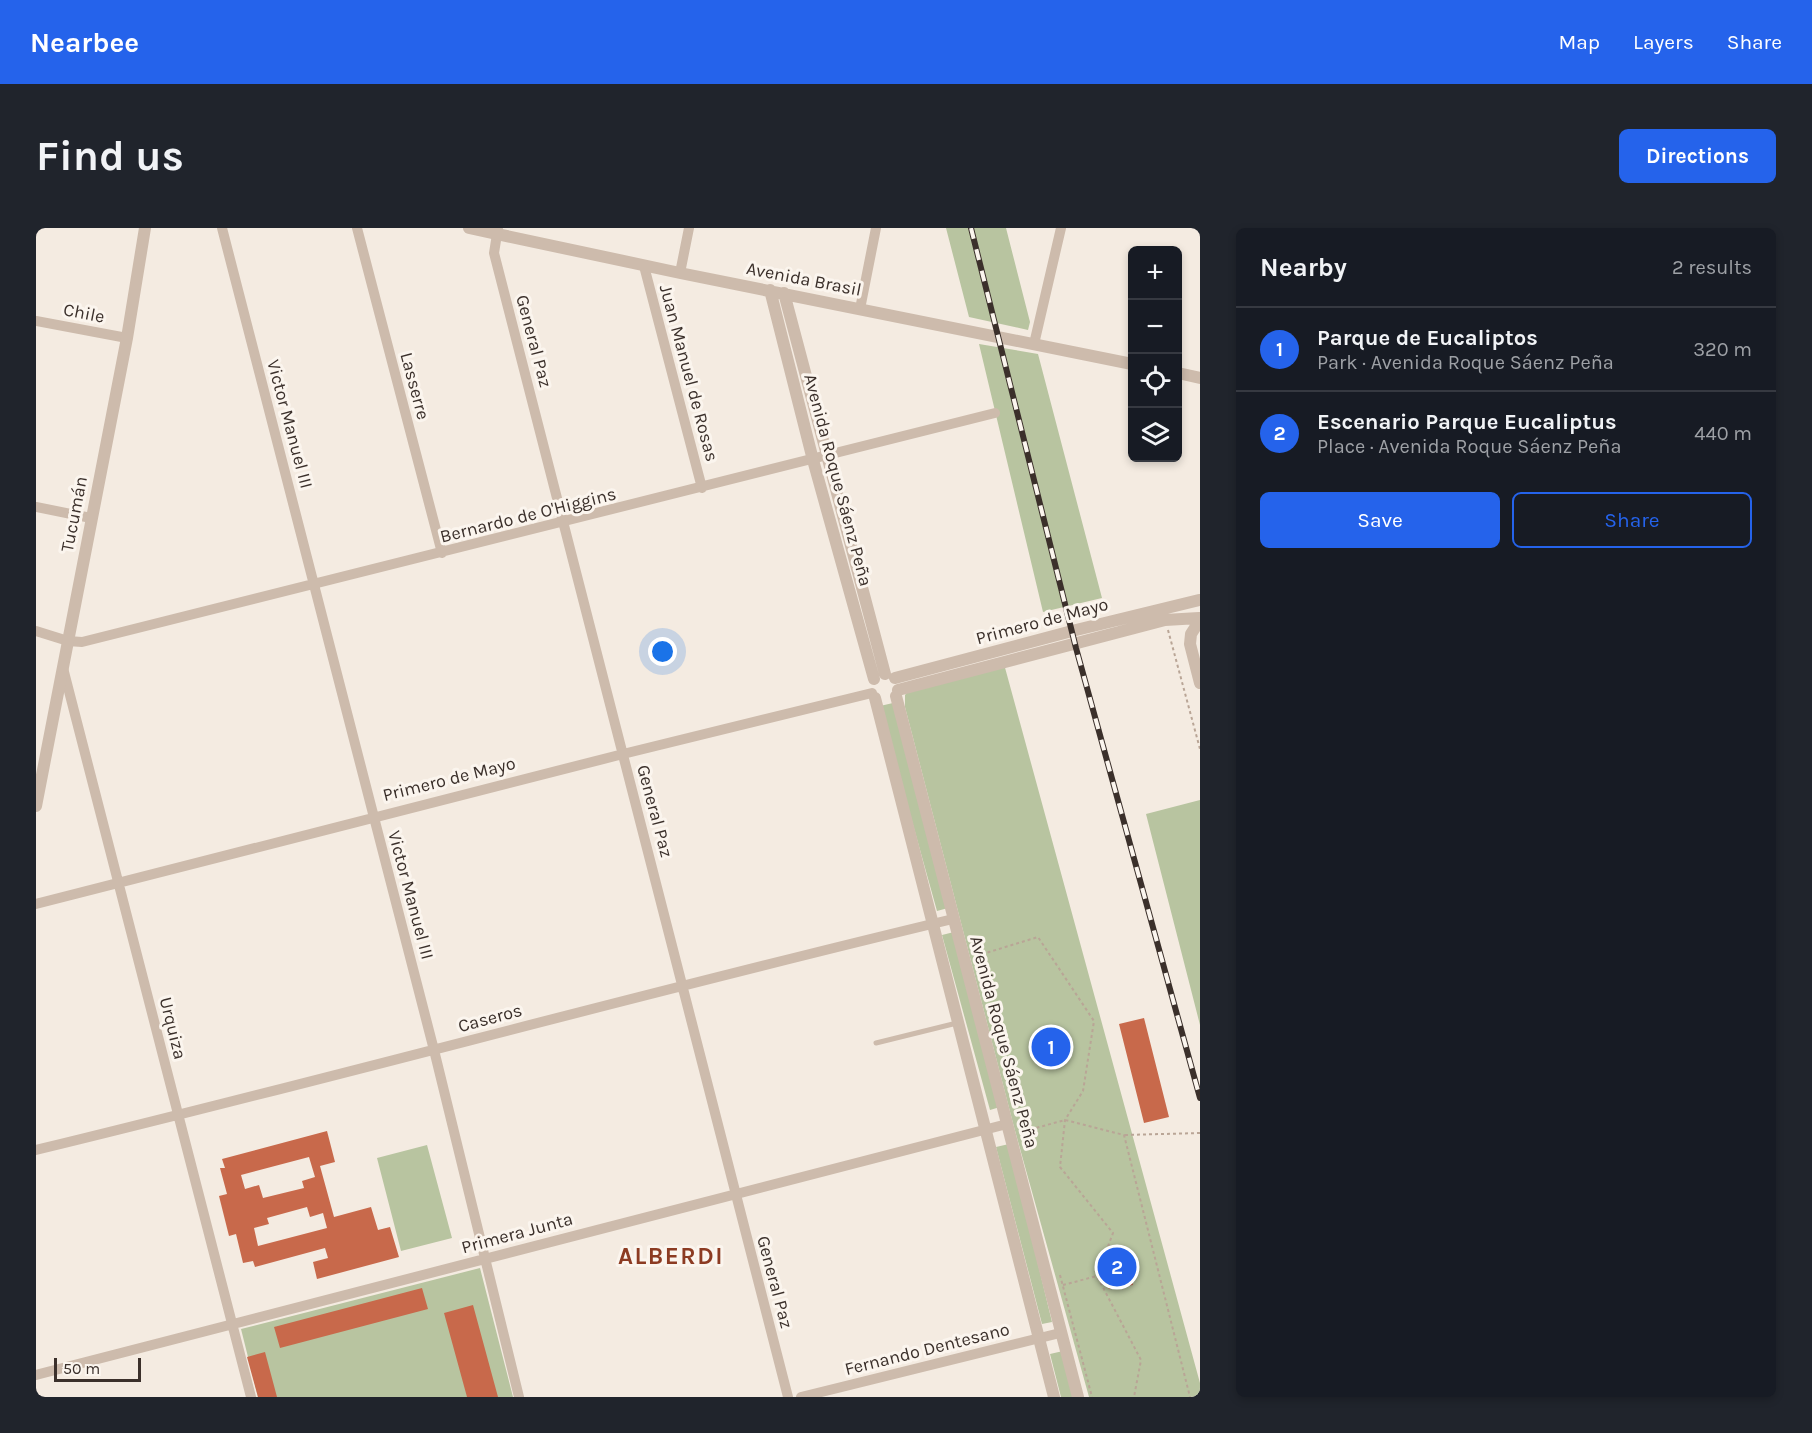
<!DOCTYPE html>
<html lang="en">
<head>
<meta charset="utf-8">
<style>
	body { margin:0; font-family:Karla,sans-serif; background:#20242c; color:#f1f3f6 }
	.controls { position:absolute; right:18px; top:18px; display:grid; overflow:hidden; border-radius:9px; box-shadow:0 3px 9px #0003 }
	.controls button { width:54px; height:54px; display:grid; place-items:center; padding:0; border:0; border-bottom:2px solid #363941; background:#171b24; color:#f1f3f6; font:30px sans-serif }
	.scale { position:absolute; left:18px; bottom:15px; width:87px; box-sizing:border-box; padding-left:6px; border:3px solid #3b302b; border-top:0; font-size:16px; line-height:21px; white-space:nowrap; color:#3b302b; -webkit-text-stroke:4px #fbf5ee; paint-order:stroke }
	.you { position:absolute; left:627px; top:424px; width:21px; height:21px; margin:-15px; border:4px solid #fff; border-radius:50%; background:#1a73e8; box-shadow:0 0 0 9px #1a73e833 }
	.badge { display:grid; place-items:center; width:39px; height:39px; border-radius:50%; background:#2563eb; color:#fff; font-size:20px; font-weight:700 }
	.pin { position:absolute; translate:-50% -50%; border:3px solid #fff; box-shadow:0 2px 6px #0006 }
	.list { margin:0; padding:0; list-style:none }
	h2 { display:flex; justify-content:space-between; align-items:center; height:78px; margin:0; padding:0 24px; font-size:26px }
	h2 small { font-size:20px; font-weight:400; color:#9ea1a6 }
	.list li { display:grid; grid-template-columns:39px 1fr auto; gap:18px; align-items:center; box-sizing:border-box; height:84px; padding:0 24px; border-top:2px solid #363941 }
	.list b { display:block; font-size:22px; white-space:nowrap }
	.list p { margin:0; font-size:20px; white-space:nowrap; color:#9ea1a6 }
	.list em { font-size:20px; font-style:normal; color:#9ea1a6 }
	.actions { display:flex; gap:12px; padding:18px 24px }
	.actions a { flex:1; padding:14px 0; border:2px solid #2563eb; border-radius:9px; text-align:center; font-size:21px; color:#2563eb }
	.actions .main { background:#2563eb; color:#fff }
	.icon { flex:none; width:33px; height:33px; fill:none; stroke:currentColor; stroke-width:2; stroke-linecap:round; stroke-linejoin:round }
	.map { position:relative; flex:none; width:1164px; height:1169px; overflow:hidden; border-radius:9px }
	header { display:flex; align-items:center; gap:36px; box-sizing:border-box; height:84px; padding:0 30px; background:#2563eb; color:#fff }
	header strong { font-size:28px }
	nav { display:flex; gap:33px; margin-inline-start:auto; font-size:21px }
	.intro { display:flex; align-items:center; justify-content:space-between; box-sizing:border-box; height:144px; padding:0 36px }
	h1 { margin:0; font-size:42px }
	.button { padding:15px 27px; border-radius:9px; background:#2563eb; color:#fff; font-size:21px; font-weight:700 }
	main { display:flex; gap:36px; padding:0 36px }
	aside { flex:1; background:#171b24; border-radius:9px; box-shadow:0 3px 9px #0003 }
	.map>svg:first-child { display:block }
	.green { fill:#b8c4a0 }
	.building { fill:#c8694b; fill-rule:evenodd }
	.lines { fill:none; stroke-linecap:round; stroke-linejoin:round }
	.path { stroke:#b9a596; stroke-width:2; stroke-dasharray:3 3; stroke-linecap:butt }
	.service { stroke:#cdbbac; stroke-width:5 }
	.minor { stroke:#cdbbac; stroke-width:10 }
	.tertiary { stroke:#cdbbac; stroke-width:12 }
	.rail-casing { stroke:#3b302b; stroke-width:6 }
	.rail { stroke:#fbf5ee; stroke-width:4; stroke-dasharray:11; stroke-linecap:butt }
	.labels { text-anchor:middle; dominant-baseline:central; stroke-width:6; stroke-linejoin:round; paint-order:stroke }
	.street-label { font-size:18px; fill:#3b302b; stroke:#fbf5ee }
	.district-label { font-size:24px; font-weight:bold; letter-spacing:1.5px; fill:#8c3b22; stroke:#fbf5ee }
</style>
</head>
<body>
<header>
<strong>Nearbee</strong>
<nav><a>Map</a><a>Layers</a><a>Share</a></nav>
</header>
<div class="intro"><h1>Find us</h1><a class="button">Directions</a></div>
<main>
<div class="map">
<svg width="1164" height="1169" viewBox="0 0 1164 1169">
	<rect width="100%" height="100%" fill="#f4ebe1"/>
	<path class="green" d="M 910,0 L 970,0 L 994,94 L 992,102 L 933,89 Z
		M 943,116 L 1002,126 L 1066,370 L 1007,384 Z
		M 968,436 L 1164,1155 L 1164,1169 L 1053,1169 L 978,899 L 869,479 L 869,467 L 876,459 Z
		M 857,475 L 912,680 L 901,683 L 844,478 Z
		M 1164,572 L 1164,797 L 1110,586 Z
		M 918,704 L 964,879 L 954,882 L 906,707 Z
		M 973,916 L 1016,1094 L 1006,1096 L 960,919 Z
		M 391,917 L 416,1010 L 365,1023 L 341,930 Z
		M 444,1040 L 477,1169 L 222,1169 L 205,1101 Z
		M 1027,1123 L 1038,1169 L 1025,1169 L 1014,1126 Z"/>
	<path class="building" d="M 1108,790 L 1133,889 L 1108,895 L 1083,796 Z
		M 291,903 L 299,934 L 284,938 L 298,989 L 335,979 L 342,1002 L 354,999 L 363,1029 L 281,1051 L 277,1034 L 292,1030 L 289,1020 L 219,1039 L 217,1033 L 207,1035 L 200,1006 L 193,1008 L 183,968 L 191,966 L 184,940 L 189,940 L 186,931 ZM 273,929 L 279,949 L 266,953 L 268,960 L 227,970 L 223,957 L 209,961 L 205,947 ZM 271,979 L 274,989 L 287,985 L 291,1000 L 222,1018 L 218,1000 L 233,996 L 231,990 Z
		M 1091,1026 L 1097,1057 L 1073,1061 L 1065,1047 L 1071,1032 Z
		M 386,1060 L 392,1081 L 244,1120 L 238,1099 Z
		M 437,1077 L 462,1169 L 431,1169 L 408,1085 Z
		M 229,1124 L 241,1169 L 222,1169 L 211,1129 Z"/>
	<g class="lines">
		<path class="path" d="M 1132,402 L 1164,521
			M 940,728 L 1002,709 L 1058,793 L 1047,863 L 1029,892 L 1024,939 L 1077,1005 L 1061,1048 L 1105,1132 L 1098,1169
			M 985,906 L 985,904 L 1029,892 L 1088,907 L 1154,1169
			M 1089,907 L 1164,905
			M 1024,1047 L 1056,1169
			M 1027,1057 L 1061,1048"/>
		<path class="service" d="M 840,815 L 921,795"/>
		<path class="minor" d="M 186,0 L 398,822 L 483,1169
			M 321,0 L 406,325
			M 462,0 L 458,25 L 752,1169
			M 608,38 L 666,260
			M 644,45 L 653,0
			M 824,81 L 840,0
			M 0,93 L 91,110
			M 998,116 L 1025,0
			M 0,279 L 55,290
			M 0,403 L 32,413 L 46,414 L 959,185
			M 27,440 L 215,1169
			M 0,676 L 587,526 L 836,465
			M 0,922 C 306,848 610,764 917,691
			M 0,1147 L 971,896
			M 765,1169 L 1024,1105"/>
		<path class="tertiary" d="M 433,0 L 644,45 L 1096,136
			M 734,62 L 777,232 L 838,451
			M 748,65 L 849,446
			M 1142,145 L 1164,150
			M 1164,392 L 1155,406 L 1154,416 L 1164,455
			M 859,450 L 1036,403 L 1163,372
			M 862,462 L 1129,392 L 1163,390
			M 860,468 L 1042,1169
			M 839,470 L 1018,1169
			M 0,578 L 91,110 L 109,0"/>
		<defs>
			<path id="rail" d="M 935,0 L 1040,420 L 1164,870"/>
		</defs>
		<use href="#rail" class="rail-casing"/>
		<use href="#rail" class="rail"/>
	</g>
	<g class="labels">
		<g class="street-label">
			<text transform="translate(768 51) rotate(11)">Avenida Brasil</text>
			<text transform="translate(48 85) rotate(11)">Chile</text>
			<text transform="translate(498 113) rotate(75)">General Paz</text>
			<text transform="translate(653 145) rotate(75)">Juan Manuel de Rosas</text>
			<text transform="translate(379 158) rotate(75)">Lasserre</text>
			<text transform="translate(254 196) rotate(75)">Victor Manuel III</text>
			<text transform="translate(802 252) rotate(75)">Avenida Roque Sáenz Peña</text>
			<text transform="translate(38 286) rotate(-79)">Tucumán</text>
			<text transform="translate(492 287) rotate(-14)">Bernardo de O'Higgins</text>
			<text transform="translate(1006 393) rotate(-15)">Primero de Mayo</text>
			<text transform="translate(413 551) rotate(-14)">Primero de Mayo</text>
			<text transform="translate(619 583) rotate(75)">General Paz</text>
			<text transform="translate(375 667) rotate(75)">Victor Manuel III</text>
			<text transform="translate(454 790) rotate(-15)">Caseros</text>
			<text transform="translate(137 800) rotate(76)">Urquiza</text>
			<text transform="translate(968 814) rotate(75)">Avenida Roque Sáenz Peña</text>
			<text transform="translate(481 1005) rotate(-15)">Primera Junta</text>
			<text transform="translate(739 1054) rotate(75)">General Paz</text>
			<text transform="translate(891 1121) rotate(-14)">Fernando Dentesano</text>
		</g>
		<g class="district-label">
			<text x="635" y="1028">ALBERDI</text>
		</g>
	</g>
</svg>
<div class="controls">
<button>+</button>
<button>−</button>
<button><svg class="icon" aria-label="locate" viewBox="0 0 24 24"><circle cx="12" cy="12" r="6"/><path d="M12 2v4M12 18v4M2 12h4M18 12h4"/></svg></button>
<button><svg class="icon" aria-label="layers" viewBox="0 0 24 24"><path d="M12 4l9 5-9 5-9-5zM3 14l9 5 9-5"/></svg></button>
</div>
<div class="scale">50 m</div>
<div class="you"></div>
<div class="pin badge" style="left:1015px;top:819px">1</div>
<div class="pin badge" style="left:1081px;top:1039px">2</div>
</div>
<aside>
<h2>Nearby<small>2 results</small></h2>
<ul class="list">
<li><span class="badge">1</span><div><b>Parque de Eucaliptos</b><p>Park · Avenida Roque Sáenz Peña</p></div><em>320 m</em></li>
<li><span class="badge">2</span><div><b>Escenario Parque Eucaliptus</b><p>Place · Avenida Roque Sáenz Peña</p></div><em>440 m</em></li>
</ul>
<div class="actions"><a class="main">Save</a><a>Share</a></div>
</aside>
</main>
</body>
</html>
